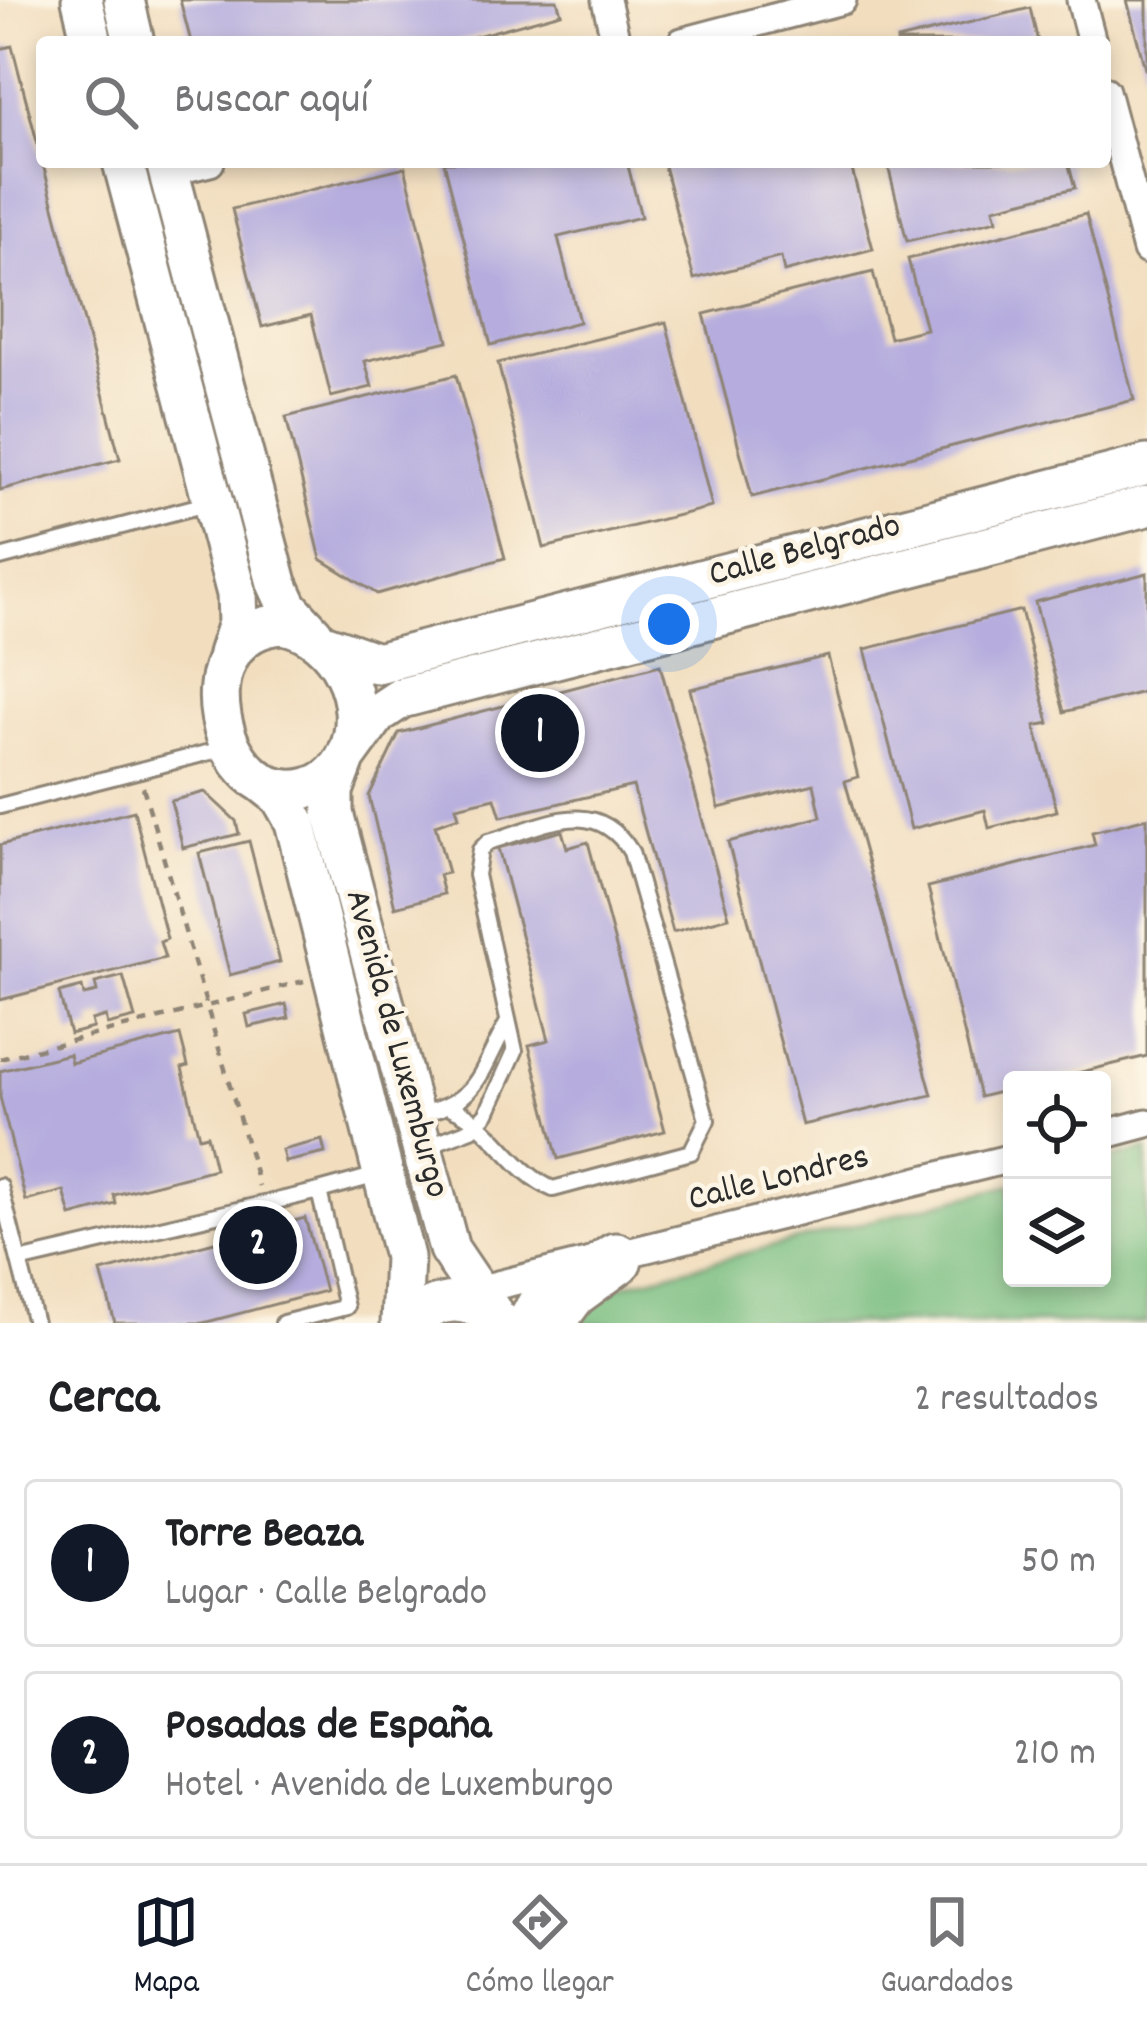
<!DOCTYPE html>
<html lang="es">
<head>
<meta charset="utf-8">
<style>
	body { margin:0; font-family:Dekko,sans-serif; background:#f2f2f2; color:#202124 }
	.controls { position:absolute; right:36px; bottom:36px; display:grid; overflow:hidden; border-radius:12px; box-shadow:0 6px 18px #0003 }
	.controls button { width:108px; height:108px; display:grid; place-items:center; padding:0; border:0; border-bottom:3px solid #e0e0e0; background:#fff; color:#202124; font:60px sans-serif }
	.you { position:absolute; left:669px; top:624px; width:42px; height:42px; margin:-30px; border:9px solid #fff; border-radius:50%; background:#1a73e8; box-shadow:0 0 0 18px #1a73e833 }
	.badge { display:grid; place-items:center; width:78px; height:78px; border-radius:50%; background:#111827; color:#fff; font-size:39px; font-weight:700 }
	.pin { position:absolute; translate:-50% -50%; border:6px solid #fff; box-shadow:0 3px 12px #0006 }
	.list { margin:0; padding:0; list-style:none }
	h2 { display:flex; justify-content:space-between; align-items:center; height:156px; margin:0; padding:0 48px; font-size:51px }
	h2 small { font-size:39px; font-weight:400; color:#757577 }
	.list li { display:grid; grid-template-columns:78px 1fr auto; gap:36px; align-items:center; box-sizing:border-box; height:168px; margin:0 24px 24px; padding:0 24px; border:3px solid #e0e0e0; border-radius:12px }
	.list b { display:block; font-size:45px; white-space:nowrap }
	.list p { margin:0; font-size:39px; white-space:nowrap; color:#757577 }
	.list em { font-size:39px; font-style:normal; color:#757577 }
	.icon { flex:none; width:66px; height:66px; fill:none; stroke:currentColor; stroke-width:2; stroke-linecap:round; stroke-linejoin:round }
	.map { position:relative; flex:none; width:1147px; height:1323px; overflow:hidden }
	.search { position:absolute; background:#fff; box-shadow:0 6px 18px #0003; left:36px; right:36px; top:36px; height:132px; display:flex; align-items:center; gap:30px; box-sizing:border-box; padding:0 42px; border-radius:12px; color:#757577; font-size:45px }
	.sheet { height:540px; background:#fff }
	nav { display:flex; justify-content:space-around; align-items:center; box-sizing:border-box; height:168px; border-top:3px solid #e0e0e0; background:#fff; font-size:33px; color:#757577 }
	nav a { display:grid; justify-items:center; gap:6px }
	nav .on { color:#111827 }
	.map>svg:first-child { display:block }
	.forest { fill:#78bd80; stroke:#527456; stroke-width:3 }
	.building { fill:#b6adde }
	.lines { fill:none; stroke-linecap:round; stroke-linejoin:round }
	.service-casing { stroke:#8e8475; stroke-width:20 }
	.minor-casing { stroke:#8e8475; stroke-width:33 }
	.secondary-casing { stroke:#8e8475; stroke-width:45 }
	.motorway-casing { stroke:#8e8475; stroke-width:57 }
	.path { stroke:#8e8475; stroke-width:4.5; stroke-dasharray:9 9; stroke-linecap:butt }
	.service { stroke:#fff; stroke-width:14 }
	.minor { stroke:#fff; stroke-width:27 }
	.secondary { stroke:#fff; stroke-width:39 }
	.motorway { stroke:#fff; stroke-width:51 }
	.labels { text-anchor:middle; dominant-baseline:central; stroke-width:9; stroke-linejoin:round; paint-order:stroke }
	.street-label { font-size:36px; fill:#2b2b2b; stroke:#fcf5e5 }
</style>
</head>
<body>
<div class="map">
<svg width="1147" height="1323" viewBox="0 0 1147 1323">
	<rect width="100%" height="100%" fill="#fcf5e5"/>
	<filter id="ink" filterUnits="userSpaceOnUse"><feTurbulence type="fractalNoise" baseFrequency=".00833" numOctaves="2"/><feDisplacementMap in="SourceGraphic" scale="24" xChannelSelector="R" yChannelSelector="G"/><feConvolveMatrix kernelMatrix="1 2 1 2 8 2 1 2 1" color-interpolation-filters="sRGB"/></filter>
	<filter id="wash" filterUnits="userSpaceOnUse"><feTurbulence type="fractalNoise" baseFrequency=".004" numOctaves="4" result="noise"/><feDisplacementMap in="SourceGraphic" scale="48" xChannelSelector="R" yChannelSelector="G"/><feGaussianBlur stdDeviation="2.7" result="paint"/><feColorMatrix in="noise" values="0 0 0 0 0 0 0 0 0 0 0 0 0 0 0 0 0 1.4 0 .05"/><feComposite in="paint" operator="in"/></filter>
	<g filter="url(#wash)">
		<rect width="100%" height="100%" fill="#f2debf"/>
		<path class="forest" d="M 1147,1149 L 1147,1323 L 566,1323 L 619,1286 L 1012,1184 L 1012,1278 L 1102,1278 L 1102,1161 Z"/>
		<g id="blocks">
			<path class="building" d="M 180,0 L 557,0 L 561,13 L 455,42 L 191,42 Z
				M 1127,0 L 1147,0 L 1147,69 L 1145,69 Z
				M 1030,8 L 1038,42 L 897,42 L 897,40 Z
				M 12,46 L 120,459 L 0,490 L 0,49 Z
				M 444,162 L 627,162 L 641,217 L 558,237 L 579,322 L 491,345 Z
				M 663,162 L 850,162 L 873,249 L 784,272 L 781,257 L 694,279 Z
				M 887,162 L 1068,162 L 1075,188 L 994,208 L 997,220 L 907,241 Z
				M 405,167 L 448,341 L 365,361 L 372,387 L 331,397 L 311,315 L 262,327 L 232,209 Z
				M 1086,214 L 1134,400 L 752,497 L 704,314 L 873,272 L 890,338 L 926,329 L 908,259 Z
				M 666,322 L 712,507 L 544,548 L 498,363 Z
				M 456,375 L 505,558 L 377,594 L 321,559 L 286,417 Z
				M 1147,573 L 1147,691 L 1064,712 L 1035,602 Z
				M 1021,610 L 1049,723 L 1035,726 L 1057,811 L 989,828 L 985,810 L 911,829 L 865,649 Z
				M 828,656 L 858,777 L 845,781 L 932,1095 L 802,1125 L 728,842 L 821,817 L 814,784 L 719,808 L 690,689 Z
				M 660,665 L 729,917 L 673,932 L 633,786 L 501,817 L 495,798 L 456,807 L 459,817 L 435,825 L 448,873 L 439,875 L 444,894 L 395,907 L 369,796 L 399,733 Z
				M 205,792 L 236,821 L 239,834 L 183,848 L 171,801 Z
				M 134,811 L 167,939 L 160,942 L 165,958 L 0,1000 L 0,845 Z
				M 1147,818 L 1147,1056 L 1049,1080 L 1012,1080 L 1012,1089 L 980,1097 L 928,887 L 1095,845 L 1092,832 Z
				M 562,831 L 567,848 L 588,842 L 665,1131 L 558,1159 L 529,1045 L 549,1040 L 498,848 Z
				M 249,841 L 280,962 L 230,975 L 199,853 Z
				M 123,976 L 135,1018 L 107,1025 L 105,1016 L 91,1020 L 93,1028 L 70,1034 L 59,993 L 82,987 L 84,995 L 97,992 L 95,983 Z
				M 286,1004 L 289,1018 L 249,1027 L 246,1014 Z
				M 180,1035 L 188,1066 L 182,1068 L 199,1137 L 207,1135 L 215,1169 L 114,1195 L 116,1204 L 71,1216 L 64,1191 L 26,1201 L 0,1097 L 0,1071 L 69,1054 L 71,1063 Z
				M 322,1140 L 325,1153 L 285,1162 L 282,1150 Z
				M 305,1218 L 325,1291 L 203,1323 L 115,1323 L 101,1272 Z"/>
		</g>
	</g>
	<g filter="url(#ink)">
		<use href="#blocks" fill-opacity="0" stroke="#8e8475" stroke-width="3"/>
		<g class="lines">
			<defs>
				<path id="service" d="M 0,558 L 210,503
					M 0,806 L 226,748
					M 418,1114 C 480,1103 479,1072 508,1022
					M 424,1147 L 472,1129 L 487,1113 L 515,1051 L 476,875 L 480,850 L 488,842 C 542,827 595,793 631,852 L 707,1120 L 691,1152 L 553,1189 C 512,1172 494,1125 452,1108
					M 0,1186 L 35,1323
					M 319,1191 L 381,1174
					M 19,1261 L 319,1191 L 346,1307 L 283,1323"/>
				<path id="minor" d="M 606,0 L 616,42
					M 1081,0 L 1092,42
					M 682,42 L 842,0
					M 1105,91 L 1147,250
					M 169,172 L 210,162
					M 1102,1135 L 1147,1123
					M 465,1293 L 1012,1158
					M 520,1323 L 538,1290 L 563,1272"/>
				<path id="secondary" d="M 82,0 L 92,42
					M 124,0 L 134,42
					M 123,162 L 237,594 L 238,623 L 228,654
					M 166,162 L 277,583 L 288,607 L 313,634
					M 283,624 C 337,634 371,702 348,753 C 340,771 327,783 308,788 C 216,812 177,630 283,624 Z
					M 326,645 L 377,663 L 1147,465
					M 348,754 L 377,714 L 401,698 L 1147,506
					M 345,759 L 333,791 L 333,813 L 449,1249 L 495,1317
					M 257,778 L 281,797 L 295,822 L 404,1257 L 401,1323
					M 409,1323 C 438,1296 469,1295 499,1321"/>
				<path id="motorway" d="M 548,1323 L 571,1292 L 616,1259"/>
			</defs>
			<use href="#service" class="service-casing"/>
			<use href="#minor" class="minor-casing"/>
			<use href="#secondary" class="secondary-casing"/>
			<use href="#motorway" class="motorway-casing"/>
			<path class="path" d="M 143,787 L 259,1186
				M 0,1059 L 304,981"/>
			<use href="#service" class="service"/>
			<use href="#minor" class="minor"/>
			<use href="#secondary" class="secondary"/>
			<use href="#motorway" class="motorway"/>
		</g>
	</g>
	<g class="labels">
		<g class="street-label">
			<text transform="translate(805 552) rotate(-15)">Calle Belgrado</text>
			<text transform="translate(395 1044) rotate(75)">Avenida de Luxemburgo</text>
			<text transform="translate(779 1180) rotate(-14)">Calle Londres</text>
		</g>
	</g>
</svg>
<div class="controls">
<button><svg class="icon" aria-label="locate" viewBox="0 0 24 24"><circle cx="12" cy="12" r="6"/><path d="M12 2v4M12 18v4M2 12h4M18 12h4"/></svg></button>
<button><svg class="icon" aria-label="layers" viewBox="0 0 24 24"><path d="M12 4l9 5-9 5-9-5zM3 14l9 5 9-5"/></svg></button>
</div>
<div class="you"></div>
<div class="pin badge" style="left:540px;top:733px">1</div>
<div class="pin badge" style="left:258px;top:1245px">2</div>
<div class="search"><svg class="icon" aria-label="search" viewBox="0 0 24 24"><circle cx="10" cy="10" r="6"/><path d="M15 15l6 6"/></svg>Buscar aquí</div>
</div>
<section class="sheet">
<h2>Cerca<small>2 resultados</small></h2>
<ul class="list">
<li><span class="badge">1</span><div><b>Torre Beaza</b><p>Lugar · Calle Belgrado</p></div><em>50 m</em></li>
<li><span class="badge">2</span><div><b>Posadas de España</b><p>Hotel · Avenida de Luxemburgo</p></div><em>210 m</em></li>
</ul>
</section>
<nav>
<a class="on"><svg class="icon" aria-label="map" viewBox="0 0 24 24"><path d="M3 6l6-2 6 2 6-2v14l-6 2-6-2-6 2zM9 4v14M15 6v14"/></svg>Mapa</a>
<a><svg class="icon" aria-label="directions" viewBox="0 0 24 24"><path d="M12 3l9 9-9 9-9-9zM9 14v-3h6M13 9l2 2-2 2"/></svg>Cómo llegar</a>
<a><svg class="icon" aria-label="saved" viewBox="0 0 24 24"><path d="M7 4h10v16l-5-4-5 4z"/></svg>Guardados</a>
</nav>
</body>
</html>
